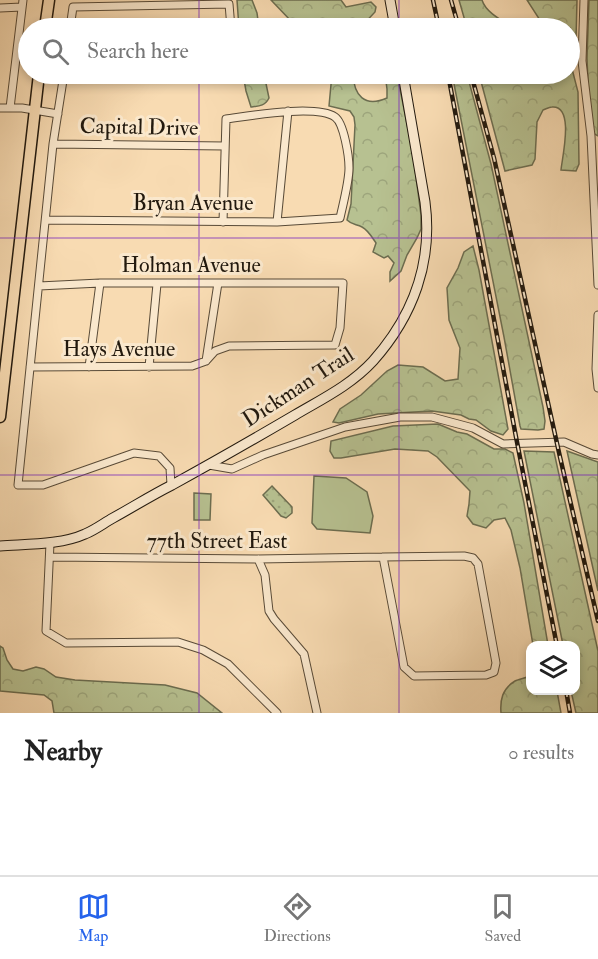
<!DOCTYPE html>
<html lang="en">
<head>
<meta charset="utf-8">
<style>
	body { margin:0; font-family:"IM FELL Double Pica",serif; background:#f2f2f2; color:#222 }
	.controls { position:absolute; right:18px; bottom:18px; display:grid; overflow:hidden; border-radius:12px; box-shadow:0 3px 9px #0003 }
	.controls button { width:54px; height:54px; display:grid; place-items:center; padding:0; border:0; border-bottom:2px solid #e0e0e0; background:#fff; color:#222; font:30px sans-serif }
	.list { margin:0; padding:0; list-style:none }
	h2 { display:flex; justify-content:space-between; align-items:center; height:78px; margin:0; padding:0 24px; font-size:26px }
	h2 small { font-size:20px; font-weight:400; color:#767676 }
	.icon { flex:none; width:33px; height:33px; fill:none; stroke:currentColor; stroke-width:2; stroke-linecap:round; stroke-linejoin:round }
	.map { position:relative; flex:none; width:598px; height:713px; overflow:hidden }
	.search { position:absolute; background:#fff; box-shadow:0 3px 9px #0003; left:18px; right:18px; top:18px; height:66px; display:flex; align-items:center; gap:15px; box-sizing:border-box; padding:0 21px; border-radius:33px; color:#767676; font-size:22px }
	.sheet { height:162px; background:#fff }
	nav { display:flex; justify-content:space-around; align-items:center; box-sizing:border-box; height:84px; border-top:2px solid #e0e0e0; background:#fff; font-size:16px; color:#767676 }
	nav a { display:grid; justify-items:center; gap:3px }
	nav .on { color:#2563eb }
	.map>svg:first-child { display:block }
	.green { fill:url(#green-dots); stroke:#6c6d50; stroke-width:1.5 }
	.forest { fill:url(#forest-crowns); stroke:#6c6d50; stroke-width:1.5 }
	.pitch { fill:#b7c191; stroke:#6c6d50; stroke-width:1.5 }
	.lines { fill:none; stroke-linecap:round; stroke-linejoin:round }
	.street-casing { stroke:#584a37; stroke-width:9 }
	.secondary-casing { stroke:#22190e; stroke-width:11 }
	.primary-casing { stroke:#22190e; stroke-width:13 }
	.street { stroke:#fae8cd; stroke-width:7 }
	.secondary { stroke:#fae8cd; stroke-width:9 }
	.primary { stroke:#f8dbb2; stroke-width:10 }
	.rail-casing { stroke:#22190e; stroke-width:4.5 }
	.rail { stroke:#fae8cd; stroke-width:2; stroke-dasharray:7; stroke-linecap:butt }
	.grid { fill:none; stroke:#7b2cbf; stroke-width:1.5; stroke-opacity:0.55 }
	.labels { text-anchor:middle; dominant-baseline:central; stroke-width:6; stroke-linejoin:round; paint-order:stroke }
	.street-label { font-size:22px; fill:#22190e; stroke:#fae8cd }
</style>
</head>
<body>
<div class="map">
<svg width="598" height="713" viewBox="0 0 598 713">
	<defs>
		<pattern id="green-dots" width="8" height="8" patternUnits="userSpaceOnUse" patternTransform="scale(1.5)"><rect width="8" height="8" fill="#b7c191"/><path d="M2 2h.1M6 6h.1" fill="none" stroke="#9da57c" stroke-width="1.8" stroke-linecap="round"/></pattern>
		<pattern id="forest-crowns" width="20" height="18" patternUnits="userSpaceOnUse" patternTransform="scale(1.5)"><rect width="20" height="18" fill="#b7c191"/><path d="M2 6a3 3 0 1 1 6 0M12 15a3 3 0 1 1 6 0" fill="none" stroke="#9da57c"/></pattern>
	</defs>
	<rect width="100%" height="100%" fill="#f8dbb2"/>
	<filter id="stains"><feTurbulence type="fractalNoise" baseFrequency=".00333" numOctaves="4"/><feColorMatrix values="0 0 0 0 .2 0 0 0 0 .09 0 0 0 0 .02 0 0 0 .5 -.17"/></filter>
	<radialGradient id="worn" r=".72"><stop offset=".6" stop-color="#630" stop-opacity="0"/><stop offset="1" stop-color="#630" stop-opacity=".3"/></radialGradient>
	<path class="green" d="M 272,486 L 292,507 L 292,513 L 286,518 L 281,516 L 263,495 Z"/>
	<path class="forest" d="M 237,0 L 252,0 L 257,13 L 259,28 L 239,28 Z
		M 271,0 L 341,0 L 346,7 L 371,2 L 376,7 L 375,12 L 360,28 L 319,28 L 293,23 Z
		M 459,0 L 482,0 C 486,13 503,21 514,28 L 467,28 Z
		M 527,0 L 577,0 L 576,39 L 570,61 L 578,92 L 579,164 L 576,171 L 561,170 C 562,158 575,105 552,107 C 549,107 546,109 543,110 L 537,122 L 535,159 L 532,165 L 505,171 L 479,74 L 570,74 L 570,28 L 545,28 Z
		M 589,0 L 598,0 L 598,136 L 593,133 L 588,83 L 587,58 Z
		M 243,74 L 264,74 L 269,98 C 265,106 259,106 251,107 L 246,91 Z
		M 332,74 L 353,74 C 354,95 364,108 387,98 L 387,89 L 385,74 L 397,74 L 413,154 L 421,215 L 421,229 L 417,238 L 407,255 L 401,271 L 390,281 L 390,272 L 394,263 L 388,256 L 384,258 L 373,252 L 376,243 C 372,237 368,230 362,227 C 356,224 352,225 347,220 L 351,204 L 355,125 L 354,117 L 350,111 L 329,106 Z
		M 452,74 L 467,74 L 491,164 L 543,407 L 545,421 L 544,429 L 538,430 L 521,429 L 520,426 L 504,337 Z
		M 473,246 L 479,270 L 508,429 L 503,435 L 491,431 L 476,420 L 469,419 L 461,415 L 432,411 L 378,414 L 339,423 L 333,422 L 340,409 L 361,395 L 387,371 L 398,365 L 423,367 L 445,381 L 458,379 L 460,348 L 449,320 L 447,288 L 458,268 L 464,252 Z
		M 438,424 L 457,432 L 467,434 L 494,449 L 505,449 L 513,453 L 524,503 L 548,645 L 533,645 L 520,568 L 511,530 L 505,518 L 494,520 L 486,528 L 473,524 L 467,516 L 469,504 L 470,491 L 437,457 L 428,451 L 395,449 L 341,458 L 334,458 L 330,451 L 331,441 L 393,426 Z
		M 524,451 L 554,452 L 598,651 L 598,713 L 576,713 L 571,691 L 576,690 L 576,646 L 563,645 Z
		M 567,451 L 598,462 L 598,591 Z
		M 0,646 L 3,648 L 7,660 L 13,669 L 23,671 L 36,667 L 44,669 L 56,677 L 75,680 L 165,685 L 197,693 L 222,713 L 54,713 L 52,701 L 44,695 L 0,691 Z
		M 530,676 L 530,690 L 557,691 L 561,713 L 501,713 C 500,700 502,689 515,681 C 519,679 526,678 530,676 Z"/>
	<path class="pitch" d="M 314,476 L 346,478 L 367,492 L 373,516 L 370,533 L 317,529 L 312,523 Z
		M 194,493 L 211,494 L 210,520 L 194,520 Z"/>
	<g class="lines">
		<defs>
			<path id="street" d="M 584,0 L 582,61 L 591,136 L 598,285
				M 0,8 L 22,7
				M 70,28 L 73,7 L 229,4 L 231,28
				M 64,74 L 53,144 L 18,485 L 43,485 L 134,453 L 159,456 L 170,468 L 171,485
				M 0,108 L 22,108 L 58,114
				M 10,108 L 23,0
				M 53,144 L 225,146
				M 46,220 L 277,222 L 340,218 C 343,204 349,182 349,168 C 349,157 344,123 335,117 C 316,104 249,116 226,119 L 223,222
				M 277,222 L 288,111
				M 598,315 L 596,369 L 598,388
				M 206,361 L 218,283
				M 30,367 L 192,366 L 206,361 L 215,351 L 229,346 L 335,345 L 340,328 L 343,283 L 100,283 L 39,286
				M 89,367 L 100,283
				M 149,367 L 157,284
				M 209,465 L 232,469 L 263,455 L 345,427 L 400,417 L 432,417 L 473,428 L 503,444 L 564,442 L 592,454 L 598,455
				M 50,543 L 46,631 L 66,643 L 178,642 L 203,650 L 228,664 L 277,713
				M 464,556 L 473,558 L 478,564 L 496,663 L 494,672 L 486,675 L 414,676 L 404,667 L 383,557 Z
				M 50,557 L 258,559 L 383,557
				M 258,559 L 265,575 L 269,611 L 274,619 L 304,654 L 317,713"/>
			<path id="secondary" d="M 390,0 L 395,28
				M 0,546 C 26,544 61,545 85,534 C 95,530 104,523 113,518 C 133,507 152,495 172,485 C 214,462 254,439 295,415 C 322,399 351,385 373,361 C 413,316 433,262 425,202 L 403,74"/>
			<path id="primary" d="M 45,28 L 49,0
				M 0,417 L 39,74"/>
		</defs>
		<use href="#street" class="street-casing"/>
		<use href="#secondary" class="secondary-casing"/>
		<use href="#primary" class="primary-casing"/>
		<use href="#street" class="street"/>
		<use href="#secondary" class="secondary"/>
		<use href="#primary" class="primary"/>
		<defs>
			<path id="rail" d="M 433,0 L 439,28
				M 451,0 L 459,28
				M 448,74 L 516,437 L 557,646
				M 471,74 L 494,158 L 560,457 L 598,621
				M 566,690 L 570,713"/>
		</defs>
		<use href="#rail" class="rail-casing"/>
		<use href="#rail" class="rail"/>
	</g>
	<path class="grid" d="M 199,0 L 199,28M 399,0 L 399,28M 199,74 L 199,713M 399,74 L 399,713M 0,238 L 598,238M 0,475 L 598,475"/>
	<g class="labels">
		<g class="street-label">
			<text transform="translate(139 127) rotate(1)">Capital Drive</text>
			<text x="193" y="203">Bryan Avenue</text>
			<text x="191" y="265">Holman Avenue</text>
			<text x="119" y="349">Hays Avenue</text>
			<text transform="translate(298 387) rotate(-33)">Dickman Trail</text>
			<text x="217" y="541">77th Street East</text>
		</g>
	</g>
	<rect width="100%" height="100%" filter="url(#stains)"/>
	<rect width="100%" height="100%" fill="url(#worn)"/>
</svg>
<div class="controls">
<button><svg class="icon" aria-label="layers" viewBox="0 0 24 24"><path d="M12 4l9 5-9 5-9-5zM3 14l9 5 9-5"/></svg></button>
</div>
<div class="search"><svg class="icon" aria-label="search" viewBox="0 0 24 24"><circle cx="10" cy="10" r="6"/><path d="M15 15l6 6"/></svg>Search here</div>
</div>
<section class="sheet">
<h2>Nearby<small>0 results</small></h2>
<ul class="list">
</ul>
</section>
<nav>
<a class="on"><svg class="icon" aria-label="map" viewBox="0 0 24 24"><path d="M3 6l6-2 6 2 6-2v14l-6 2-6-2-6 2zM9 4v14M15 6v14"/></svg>Map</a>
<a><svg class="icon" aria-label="directions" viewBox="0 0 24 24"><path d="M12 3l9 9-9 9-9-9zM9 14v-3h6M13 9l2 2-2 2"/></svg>Directions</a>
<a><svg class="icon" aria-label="saved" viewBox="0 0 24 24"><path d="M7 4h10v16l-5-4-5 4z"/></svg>Saved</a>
</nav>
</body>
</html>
